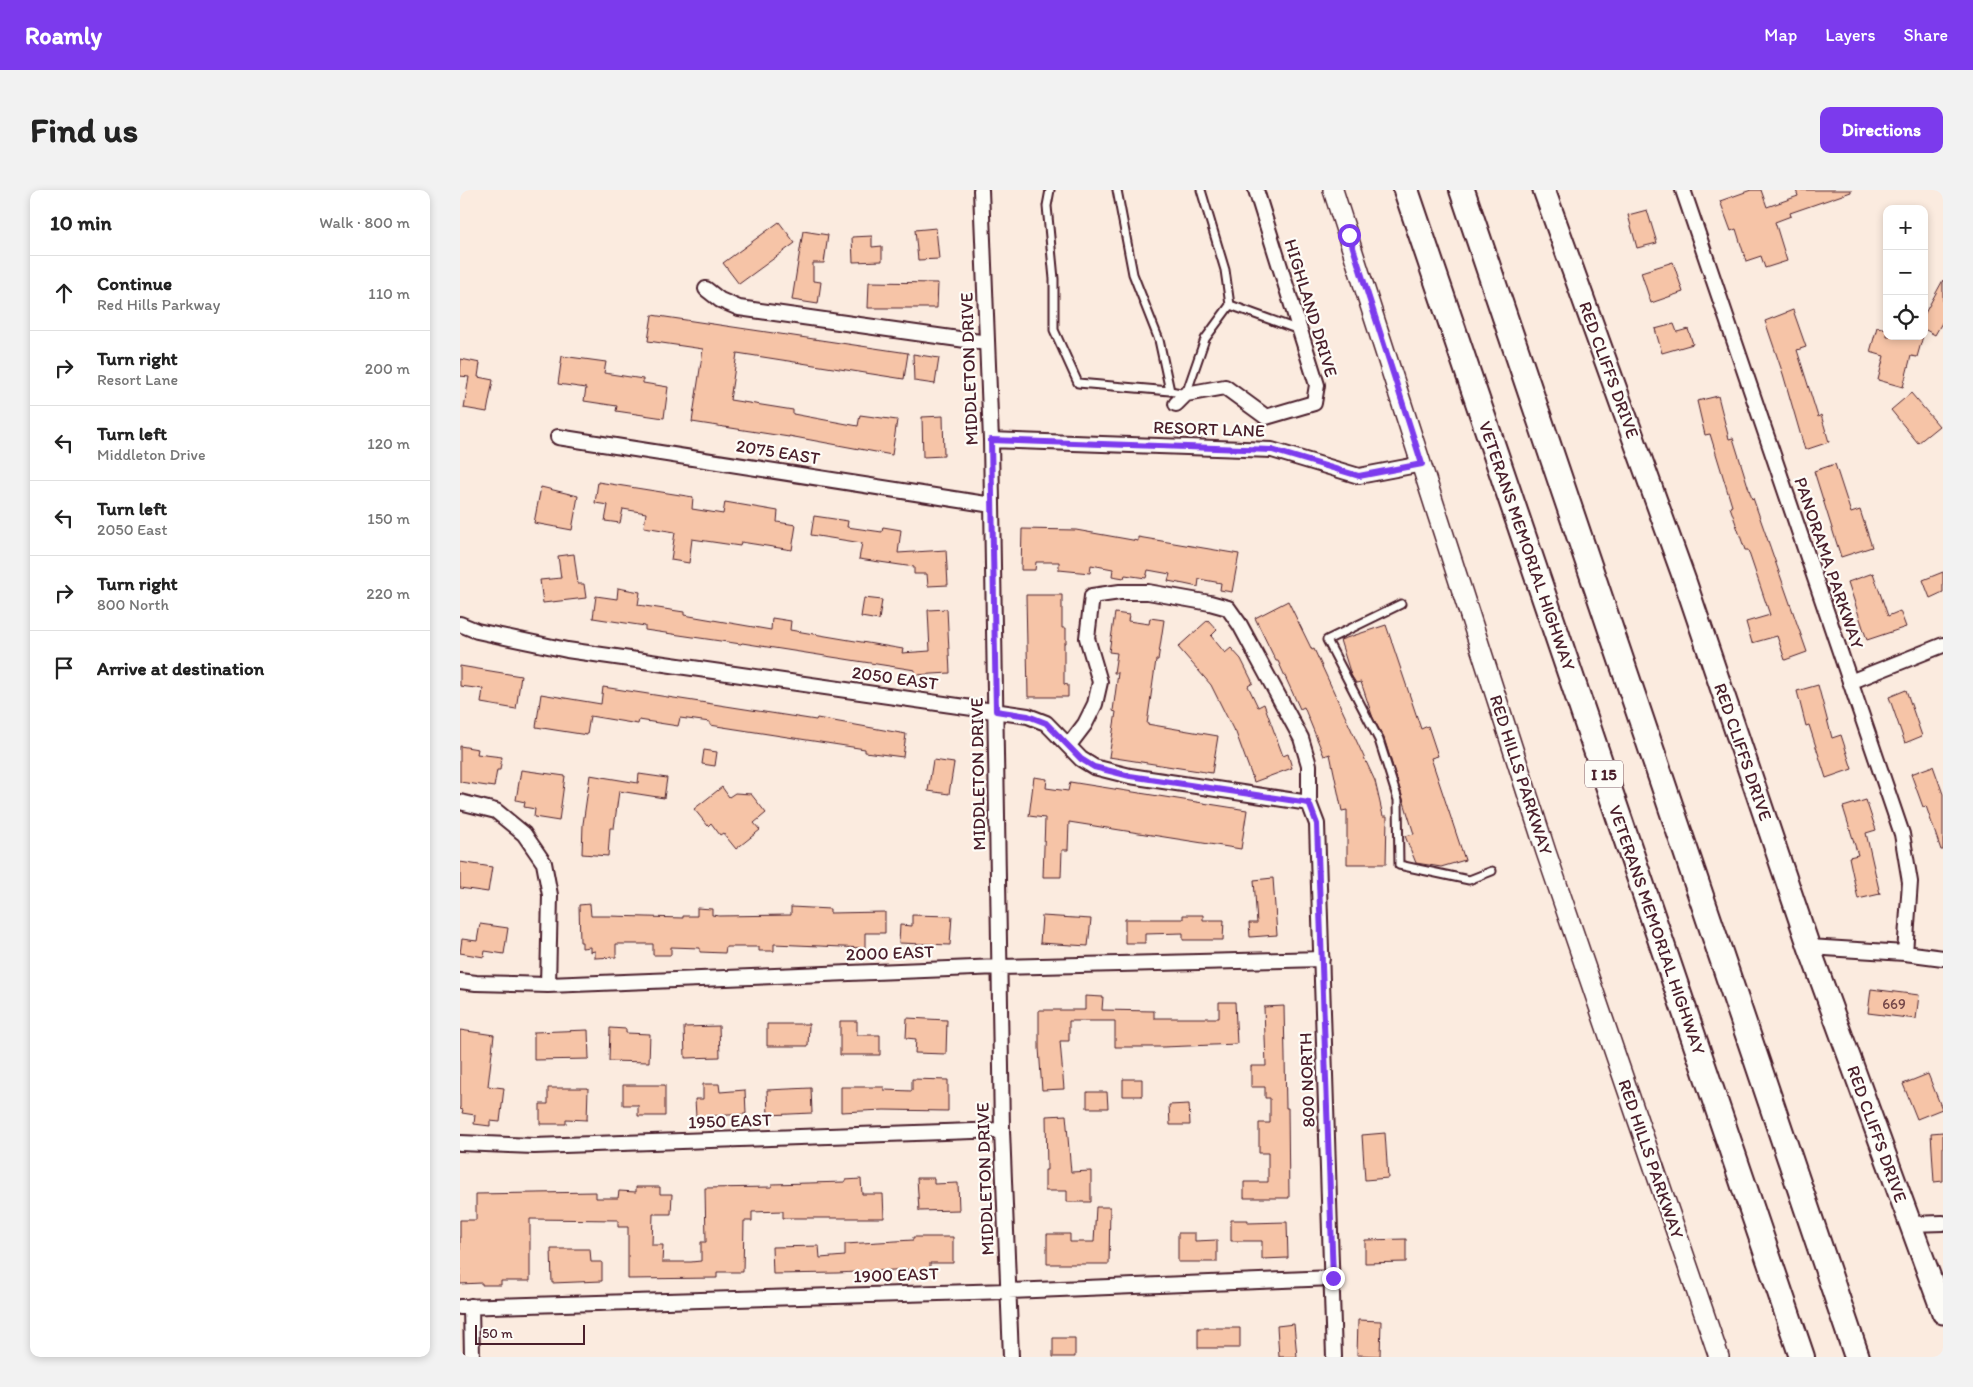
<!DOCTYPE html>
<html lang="en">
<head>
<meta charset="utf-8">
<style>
	body { margin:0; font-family:Itim,sans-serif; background:#f2f2f2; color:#222 }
	.controls { position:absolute; right:15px; top:15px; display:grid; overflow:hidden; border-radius:10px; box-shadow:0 2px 8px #0003 }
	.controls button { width:45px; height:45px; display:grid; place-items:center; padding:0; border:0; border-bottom:1px solid #e0e0e0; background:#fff; color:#222; font:25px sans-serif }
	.scale { position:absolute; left:15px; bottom:12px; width:110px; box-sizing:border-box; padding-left:5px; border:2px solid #4a1f2b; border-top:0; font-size:14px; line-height:18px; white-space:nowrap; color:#4a1f2b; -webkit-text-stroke:4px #fdfcf7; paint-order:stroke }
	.stop { position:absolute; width:15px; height:15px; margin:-11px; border:4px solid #7c3aed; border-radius:50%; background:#fff }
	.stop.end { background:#7c3aed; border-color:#fff; box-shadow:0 1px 5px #0008 }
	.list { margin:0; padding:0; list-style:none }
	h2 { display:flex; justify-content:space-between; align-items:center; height:65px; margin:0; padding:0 20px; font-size:21px }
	h2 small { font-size:16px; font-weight:400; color:#767676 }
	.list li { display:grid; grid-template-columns:32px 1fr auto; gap:15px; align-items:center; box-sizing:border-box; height:75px; padding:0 20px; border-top:1px solid #e0e0e0 }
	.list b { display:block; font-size:19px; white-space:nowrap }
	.list p { margin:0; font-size:16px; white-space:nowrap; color:#767676 }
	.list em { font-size:16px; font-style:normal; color:#767676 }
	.icon { flex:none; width:28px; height:28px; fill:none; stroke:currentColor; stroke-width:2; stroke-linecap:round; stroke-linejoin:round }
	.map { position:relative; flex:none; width:1483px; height:1167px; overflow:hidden; border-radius:10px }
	header { display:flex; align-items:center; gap:30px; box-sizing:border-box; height:70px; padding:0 25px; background:#7c3aed; color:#fff }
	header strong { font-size:24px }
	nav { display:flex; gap:28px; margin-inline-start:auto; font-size:18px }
	.intro { display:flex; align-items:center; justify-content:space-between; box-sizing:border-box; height:120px; padding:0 30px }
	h1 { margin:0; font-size:35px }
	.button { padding:12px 22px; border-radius:10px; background:#7c3aed; color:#fff; font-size:18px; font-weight:700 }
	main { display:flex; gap:30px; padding:0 30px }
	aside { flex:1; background:#fff; border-radius:10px; box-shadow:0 2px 8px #0003 }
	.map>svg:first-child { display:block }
	.building { fill:#f6c4a7; stroke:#4a1f2b }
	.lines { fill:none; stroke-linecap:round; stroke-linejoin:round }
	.lane-casing { stroke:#4a1f2b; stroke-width:11 }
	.street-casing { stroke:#4a1f2b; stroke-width:18 }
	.secondary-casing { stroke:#4a1f2b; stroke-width:22 }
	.primary-casing { stroke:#4a1f2b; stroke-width:25 }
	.highway-casing { stroke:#4a1f2b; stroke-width:28 }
	.lane { stroke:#fdfcf7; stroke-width:7 }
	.street { stroke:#fdfcf7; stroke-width:14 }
	.secondary { stroke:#fdfcf7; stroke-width:19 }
	.primary { stroke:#fdfcf7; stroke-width:21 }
	.highway { stroke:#fdfcf7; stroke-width:24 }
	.route { stroke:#7c3aed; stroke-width:6 }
	.labels { text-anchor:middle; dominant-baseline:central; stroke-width:4.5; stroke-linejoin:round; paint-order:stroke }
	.number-label { font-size:15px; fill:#75484a }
	.shield { fill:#fdfcf7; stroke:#806168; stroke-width:1 }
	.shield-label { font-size:16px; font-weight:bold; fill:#4a1f2b }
	.street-label { font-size:18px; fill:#4a1f2b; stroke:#fdfcf7 }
</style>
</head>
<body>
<header>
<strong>Roamly</strong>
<nav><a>Map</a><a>Layers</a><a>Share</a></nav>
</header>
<div class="intro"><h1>Find us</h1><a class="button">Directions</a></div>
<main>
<aside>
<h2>10 min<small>Walk · 800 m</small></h2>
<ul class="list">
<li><svg class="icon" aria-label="ahead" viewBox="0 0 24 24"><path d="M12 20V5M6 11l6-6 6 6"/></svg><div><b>Continue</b><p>Red Hills Parkway</p></div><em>110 m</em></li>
<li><svg class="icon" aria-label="right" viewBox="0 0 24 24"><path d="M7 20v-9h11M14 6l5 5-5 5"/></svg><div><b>Turn right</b><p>Resort Lane</p></div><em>200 m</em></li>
<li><svg class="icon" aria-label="left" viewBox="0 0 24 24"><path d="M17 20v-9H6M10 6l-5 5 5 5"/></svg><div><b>Turn left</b><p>Middleton Drive</p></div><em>120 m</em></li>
<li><svg class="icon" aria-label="left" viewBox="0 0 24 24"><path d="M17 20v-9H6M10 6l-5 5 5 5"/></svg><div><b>Turn left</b><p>2050 East</p></div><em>150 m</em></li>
<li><svg class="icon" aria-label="right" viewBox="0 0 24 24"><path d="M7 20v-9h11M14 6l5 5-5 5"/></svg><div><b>Turn right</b><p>800 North</p></div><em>220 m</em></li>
<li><svg class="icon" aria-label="arrive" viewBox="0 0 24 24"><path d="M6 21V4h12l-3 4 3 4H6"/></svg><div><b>Arrive at destination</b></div></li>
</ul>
</aside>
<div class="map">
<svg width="1483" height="1167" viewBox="0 0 1483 1167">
	<rect width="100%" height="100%" fill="#fbebdf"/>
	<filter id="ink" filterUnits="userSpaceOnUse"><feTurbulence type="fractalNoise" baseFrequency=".02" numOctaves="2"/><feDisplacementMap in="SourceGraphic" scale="10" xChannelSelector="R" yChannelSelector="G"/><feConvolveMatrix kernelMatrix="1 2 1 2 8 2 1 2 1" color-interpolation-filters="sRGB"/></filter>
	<g filter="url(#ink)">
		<path class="building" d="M 1291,0 L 1301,0 L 1307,17 L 1338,6 L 1336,0 L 1391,0 L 1391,2 L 1330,23 L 1331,26 L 1315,32 L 1327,71 L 1305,78 L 1301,66 L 1286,71 L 1276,39 L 1271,41 L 1260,11 Z
			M 1187,20 L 1197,53 L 1177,58 L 1168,25 Z
			M 319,32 L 335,53 L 279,94 L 263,73 Z
			M 476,38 L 479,69 L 458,70 L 455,40 Z
			M 343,41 L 368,45 L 364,73 L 353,73 L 353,91 L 361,92 L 358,114 L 332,110 Z
			M 412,46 L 412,57 L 422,56 L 422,71 L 393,72 L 392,47 Z
			M 1213,72 L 1223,102 L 1191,113 L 1181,82 Z
			M 1483,90 L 1483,131 L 1475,145 L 1464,139 L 1464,125 Z
			M 409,92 L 478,93 L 477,118 L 408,118 Z
			M 1333,120 L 1346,157 L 1337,160 L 1358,227 L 1361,225 L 1369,252 L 1345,260 L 1323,184 L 1305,131 Z
			M 192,125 L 448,163 L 444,189 L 277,163 L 270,210 L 333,220 L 333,224 L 398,236 L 400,225 L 437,230 L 432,265 L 329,246 L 329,247 L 232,232 L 243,159 L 188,151 Z
			M 1214,134 L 1217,142 L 1228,139 L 1233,154 L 1202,163 L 1195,139 Z
			M 1417,137 L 1427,139 L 1427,146 L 1463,146 L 1457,167 L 1451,166 L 1443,197 L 1418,190 L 1424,166 L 1410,162 Z
			M 453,164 L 479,168 L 475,194 L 454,191 Z
			M 102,166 L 146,172 L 144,183 L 183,189 L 183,193 L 208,197 L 204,228 L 156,221 L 157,216 L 124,211 L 126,198 L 98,194 Z
			M 1,169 L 20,173 L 18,187 L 33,190 L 27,222 L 4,218 L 9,187 L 0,186 Z
			M 1451,203 L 1479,236 L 1458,253 L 1431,220 Z
			M 1258,206 L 1269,249 L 1273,248 L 1292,309 L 1293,308 L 1347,462 L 1325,470 L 1317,446 L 1292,453 L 1286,432 L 1310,425 L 1288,360 L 1285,360 L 1270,317 L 1272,316 L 1250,244 L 1245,245 L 1237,211 Z
			M 483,226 L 484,266 L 463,267 L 462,227 Z
			M 1375,274 L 1391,323 L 1400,320 L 1412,357 L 1381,367 L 1354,281 Z
			M 138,292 L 233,307 L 232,319 L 263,324 L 265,312 L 318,321 L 317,332 L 336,335 L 332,360 L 281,352 L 280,356 L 232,349 L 229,373 L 211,370 L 215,342 L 184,337 L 186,323 L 163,319 L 160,333 L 145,331 L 148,315 L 135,313 Z
			M 81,297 L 118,306 L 112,340 L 74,333 Z
			M 354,326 L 388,331 L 387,337 L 422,342 L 423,337 L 441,340 L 438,363 L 486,360 L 488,395 L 468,396 L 467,384 L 454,384 L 454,377 L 399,369 L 402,353 L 351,345 Z
			M 562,339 L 616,340 L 678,351 L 678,347 L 779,364 L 772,402 L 760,400 L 761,393 L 739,389 L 738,397 L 724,394 L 708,391 L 710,384 L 688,380 L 686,388 L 665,385 L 664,388 L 652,386 L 653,379 L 631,375 L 630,383 L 599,380 L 599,372 L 576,372 L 575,380 L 561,380 Z
			M 114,364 L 118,394 L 124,394 L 126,408 L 83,413 L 80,390 L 101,388 L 98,366 Z
			M 1483,382 L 1483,402 L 1470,408 L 1463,390 Z
			M 1413,383 L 1428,426 L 1440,421 L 1446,437 L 1407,450 L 1388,392 Z
			M 158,398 L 180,402 L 178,415 L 224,422 L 224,425 L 311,440 L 312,428 L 331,431 L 330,440 L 443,459 L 442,463 L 470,461 L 468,420 L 487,419 L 490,483 L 455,485 L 455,480 L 282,453 L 281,454 L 185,440 L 185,436 L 133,428 L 136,406 L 157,409 Z
			M 566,405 L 602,405 L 602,438 L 606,438 L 606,453 L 604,453 L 604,494 L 608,495 L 608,507 L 568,507 Z
			M 404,408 L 422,410 L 419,430 L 401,427 Z
			M 828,411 L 852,460 L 854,459 L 915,591 L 923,626 L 927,626 L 926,674 L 887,674 L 887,620 L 882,621 L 870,564 L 864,566 L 844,517 L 840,519 L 818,471 L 816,471 L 795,428 Z
			M 655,423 L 669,425 L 668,431 L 689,434 L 690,428 L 704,430 L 698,470 L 696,470 L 687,534 L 758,546 L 752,583 L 649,567 L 656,522 L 653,521 L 658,483 L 654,483 L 657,463 L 649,462 Z
			M 748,430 L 757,440 L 751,446 L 765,463 L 771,458 L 781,469 L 793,493 L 788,496 L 798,517 L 804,514 L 823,566 L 828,564 L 832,578 L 794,592 L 775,540 L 774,541 L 751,495 L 718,457 Z
			M 926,435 L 961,539 L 968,536 L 978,566 L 971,568 L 1005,670 L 981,677 L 956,673 L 945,646 L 954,644 L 924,548 L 913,528 L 901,492 L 896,493 L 891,485 L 880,450 Z
			M 0,476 L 61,486 L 56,519 L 21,513 L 23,499 L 0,496 Z
			M 1358,495 L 1372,548 L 1381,545 L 1392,579 L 1366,588 L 1349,535 L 1346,536 L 1337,501 Z
			M 143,497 L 356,530 L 357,528 L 446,544 L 443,567 L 405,562 L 405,559 L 250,535 L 250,532 L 220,528 L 218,536 L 179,530 L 178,534 L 130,526 L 127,545 L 76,537 L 81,504 L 141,514 Z
			M 1446,500 L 1462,546 L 1445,553 L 1429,507 Z
			M 0,556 L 18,559 L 17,564 L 42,567 L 40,580 L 37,580 L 34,597 L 0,592 Z
			M 244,560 L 257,562 L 255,576 L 242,574 Z
			M 473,570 L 494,573 L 489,604 L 468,601 Z
			M 1473,576 L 1483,604 L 1483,660 L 1481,660 L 1466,616 L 1463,617 L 1451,584 Z
			M 61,580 L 105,586 L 99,631 L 74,627 L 75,619 L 64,617 L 65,612 L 56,610 Z
			M 179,584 L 207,588 L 204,608 L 159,601 L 154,638 L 150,638 L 148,666 L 122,664 L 123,634 L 130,585 L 178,593 Z
			M 574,587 L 587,589 L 586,598 L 608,601 L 610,592 L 787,620 L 781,659 L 609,632 L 608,660 L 602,660 L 601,687 L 583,687 L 585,628 L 569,626 Z
			M 262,597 L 269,607 L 275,603 L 291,604 L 306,623 L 294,633 L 300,640 L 276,659 L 263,643 L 260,645 L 251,633 L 248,636 L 234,619 Z
			M 1406,610 L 1416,640 L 1406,643 L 1420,704 L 1398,709 L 1389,667 L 1398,665 L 1383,617 Z
			M 0,672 L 32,677 L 28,702 L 0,698 Z
			M 813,688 L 817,745 L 790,747 L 789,733 L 797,733 L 794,690 Z
			M 130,714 L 131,726 L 150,726 L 223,728 L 223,726 L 237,726 L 237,718 L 252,719 L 252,725 L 259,726 L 331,725 L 331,717 L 370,719 L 370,723 L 425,722 L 425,743 L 405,743 L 405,758 L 314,754 L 314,761 L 299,761 L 299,757 L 266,757 L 265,763 L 240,762 L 240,758 L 211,757 L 211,765 L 193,765 L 193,754 L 156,754 L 156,767 L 135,768 L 135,761 L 130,762 L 130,757 L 122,758 L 122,752 L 120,752 L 119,715 Z
			M 452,725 L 492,726 L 490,755 L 439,753 L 440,735 L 452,736 Z
			M 723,725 L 743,725 L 743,730 L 764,730 L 763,750 L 723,750 L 723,743 L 685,744 L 685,753 L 665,753 L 665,729 L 723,729 Z
			M 582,726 L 631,729 L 628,756 L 580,753 Z
			M 20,734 L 48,738 L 44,764 L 25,761 L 24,767 L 0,763 L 2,749 L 17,751 Z
			M 1411,799 L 1459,805 L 1456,829 L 1408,823 Z
			M 625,806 L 643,807 L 642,820 L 694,821 L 694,828 L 759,828 L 759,812 L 775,812 L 777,854 L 703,857 L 655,857 L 655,831 L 609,831 L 609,851 L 600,851 L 604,899 L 582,900 L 579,858 L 579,820 L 625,820 Z
			M 824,816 L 826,918 L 828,918 L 829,1008 L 784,1008 L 784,992 L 808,992 L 808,963 L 799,963 L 799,933 L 810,933 L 810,908 L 805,908 L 805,897 L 791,897 L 791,876 L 806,876 L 804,817 Z
			M 447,828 L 487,830 L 486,864 L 455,863 L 456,849 L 446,848 Z
			M 380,831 L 397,831 L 397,845 L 420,845 L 420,865 L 380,865 Z
			M 307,834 L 349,834 L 348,856 L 307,856 Z
			M 259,836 L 260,867 L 225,868 L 224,837 Z
			M 150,838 L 166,839 L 166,843 L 190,844 L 189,872 L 149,871 Z
			M 0,840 L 34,845 L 28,896 L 44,898 L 40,932 L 30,931 L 30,936 L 14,934 L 15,925 L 2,923 L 3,920 L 0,919 Z
			M 128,840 L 129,869 L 74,870 L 74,842 Z
			M 1468,884 L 1482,919 L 1457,929 L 1443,894 Z
			M 452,889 L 488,890 L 488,921 L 424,920 L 381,922 L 381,897 L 424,897 L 424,900 L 452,901 Z
			M 663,889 L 682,889 L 682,906 L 663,906 Z
			M 243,894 L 259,894 L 260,902 L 285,900 L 286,924 L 236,927 L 235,909 L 243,909 Z
			M 163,895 L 205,895 L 205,926 L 178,926 L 178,915 L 163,915 Z
			M 88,898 L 128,898 L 127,930 L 106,929 L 106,934 L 80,934 L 80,914 L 88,914 Z
			M 351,898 L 352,923 L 308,925 L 307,900 Z
			M 627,902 L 647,902 L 648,918 L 627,918 Z
			M 729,914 L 730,935 L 710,935 L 709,915 Z
			M 606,925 L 611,982 L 631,981 L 631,1012 L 607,1012 L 607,1001 L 585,1001 L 585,980 L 587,980 L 586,926 Z
			M 1483,942 L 1483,991 L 1474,992 L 1471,943 Z
			M 925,943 L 928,988 L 905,990 L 902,945 Z
			M 457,988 L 474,988 L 474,994 L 498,993 L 499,1020 L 459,1021 Z
			M 401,989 L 402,1004 L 423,1004 L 424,1028 L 323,1028 L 323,1021 L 292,1022 L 292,1031 L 284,1031 L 283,1082 L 257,1082 L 257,1088 L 168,1089 L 168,1037 L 158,1037 L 158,1030 L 70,1029 L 70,1091 L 41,1091 L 41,1095 L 22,1095 L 22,1093 L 0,1094 L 0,1030 L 16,1030 L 16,1004 L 136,1002 L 136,1008 L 158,1008 L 159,1001 L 176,1002 L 176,997 L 200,997 L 200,1004 L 212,1004 L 211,1024 L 193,1024 L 192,1055 L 203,1055 L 202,1072 L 231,1072 L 241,1071 L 241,1052 L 246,1052 L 245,998 L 312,997 L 312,994 L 385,992 L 385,990 Z
			M 636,1017 L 650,1017 L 649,1074 L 587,1074 L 587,1044 L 610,1044 L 610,1052 L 634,1052 Z
			M 771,1030 L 788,1030 L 788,1033 L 827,1032 L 828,1068 L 802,1069 L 802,1051 L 771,1051 Z
			M 718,1043 L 735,1043 L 735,1051 L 757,1050 L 757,1072 L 718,1072 Z
			M 453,1047 L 493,1047 L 493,1073 L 470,1073 L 470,1080 L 453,1081 L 453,1079 L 377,1083 L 313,1084 L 312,1057 L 359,1056 L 360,1068 L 385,1066 L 385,1054 L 453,1050 Z
			M 946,1049 L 946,1072 L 905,1073 L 905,1050 Z
			M 91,1059 L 130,1059 L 131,1072 L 142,1072 L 142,1091 L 92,1093 Z
			M 898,1130 L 921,1131 L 920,1166 L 897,1165 Z
			M 834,1134 L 837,1167 L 819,1167 L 817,1136 Z
			M 738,1138 L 780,1138 L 780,1158 L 738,1158 Z
			M 593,1148 L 615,1148 L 615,1167 L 593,1167 Z"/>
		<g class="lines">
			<defs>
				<path id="lane" d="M 590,0 L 587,16 L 594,89 L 594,140 L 618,193 L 710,201 L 726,204 L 745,149 L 770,115 L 765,80 L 741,0
					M 657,0 L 673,84 L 699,150 L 710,201
					M 770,115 L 839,140
					M 941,414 L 867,450 L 919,550 L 938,610 L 939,675 L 1009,690 L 1032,681"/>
				<path id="street" d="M 521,0 L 531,250 L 542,940 L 551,1167
					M 1223,0 L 1442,644 L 1450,692 L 1445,763
					M 246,99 L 260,110 L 279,118 L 527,153
					M 716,214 L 726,204 L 765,197 L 806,227 L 854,213 L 857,195 L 796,0
					M 98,247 L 532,315
					M 531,250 L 812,260 L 899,286 L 962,274
					M 0,434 L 17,441 L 107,460 L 568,526 L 586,533 L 621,569 L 634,577 L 670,586 L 849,613
					M 1390,492 L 1483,455
					M 609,555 L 625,534 L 635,514 L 640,492 L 627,448 L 632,406 L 660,402 L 688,402 L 750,413 L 768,418 L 780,435 L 841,548 L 849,575 L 849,613 L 857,634 L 874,1167
					M 0,612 L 36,621 L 64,644 L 84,673 L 90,705 L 88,795
					M 1349,757 L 1445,763 L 1483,768
					M 0,791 L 16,793 L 88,795 L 539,777 L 862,769
					M 0,953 L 74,956 L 542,940
					M 1450,1034 L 1483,1033
					M 11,1116 L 12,1167
					M 0,1117 L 548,1101 L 873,1088"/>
				<path id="secondary" d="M 873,0 L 1086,662 L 1259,1167"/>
				<path id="primary" d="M 1084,0 L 1225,391 L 1349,757 L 1483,1123"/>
				<path id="highway" d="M 946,0 L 1342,1167
					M 1002,0 L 1397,1167"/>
			</defs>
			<use href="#lane" class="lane-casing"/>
			<use href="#street" class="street-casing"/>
			<use href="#secondary" class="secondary-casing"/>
			<use href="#primary" class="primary-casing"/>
			<use href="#highway" class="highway-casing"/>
			<use href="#lane" class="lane"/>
			<use href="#street" class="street"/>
			<use href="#secondary" class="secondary"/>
			<use href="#primary" class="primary"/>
			<use href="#highway" class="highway"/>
		</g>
	</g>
	<g class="lines" filter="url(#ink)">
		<path class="route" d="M 873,1088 L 857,634 L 849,613 L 670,586 L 634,577 L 621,569 L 586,533 L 568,526 L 536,521 L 531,250 L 812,260 L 899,286 L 962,274 L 889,45"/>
	</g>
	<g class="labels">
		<g class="number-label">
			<text x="1434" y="814">669</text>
		</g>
		<rect class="shield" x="1125" y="570.5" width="38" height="27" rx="4"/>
		<g class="shield-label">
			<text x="1144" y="584">I 15</text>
		</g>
		<g class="street-label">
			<text transform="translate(851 118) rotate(73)">HIGHLAND DRIVE</text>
			<text transform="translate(509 179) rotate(-92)">MIDDLETON DRIVE</text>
			<text transform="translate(1149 180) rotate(70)">RED CLIFFS DRIVE</text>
			<text transform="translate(749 239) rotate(2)">RESORT LANE</text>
			<text transform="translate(318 262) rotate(9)">2075 EAST</text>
			<text transform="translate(1067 356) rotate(71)">VETERANS MEMORIAL HIGHWAY</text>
			<text transform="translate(1369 373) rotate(71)">PANORAMA PARKWAY</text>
			<text transform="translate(435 488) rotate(8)">2050 EAST</text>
			<text transform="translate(1283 562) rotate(71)">RED CLIFFS DRIVE</text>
			<text transform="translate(518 584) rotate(-91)">MIDDLETON DRIVE</text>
			<text transform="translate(1061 585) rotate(72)">RED HILLS PARKWAY</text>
			<text transform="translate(1197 740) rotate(71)">VETERANS MEMORIAL HIGHWAY</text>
			<text transform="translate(430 763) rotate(-2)">2000 EAST</text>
			<text transform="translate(847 890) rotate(-92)">800 NORTH</text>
			<text transform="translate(270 931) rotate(-2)">1950 EAST</text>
			<text transform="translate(1417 944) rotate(70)">RED CLIFFS DRIVE</text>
			<text transform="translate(1191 969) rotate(71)">RED HILLS PARKWAY</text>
			<text transform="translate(525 989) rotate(-92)">MIDDLETON DRIVE</text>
			<text transform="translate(436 1085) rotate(-2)">1900 EAST</text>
		</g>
	</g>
</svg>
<div class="controls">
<button>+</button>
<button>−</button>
<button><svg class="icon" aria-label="locate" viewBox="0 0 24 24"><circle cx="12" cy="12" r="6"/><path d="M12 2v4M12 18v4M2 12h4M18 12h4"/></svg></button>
</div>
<div class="scale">50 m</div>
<div class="stop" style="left:889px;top:45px"></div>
<div class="stop end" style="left:873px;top:1088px"></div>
</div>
</main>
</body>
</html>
